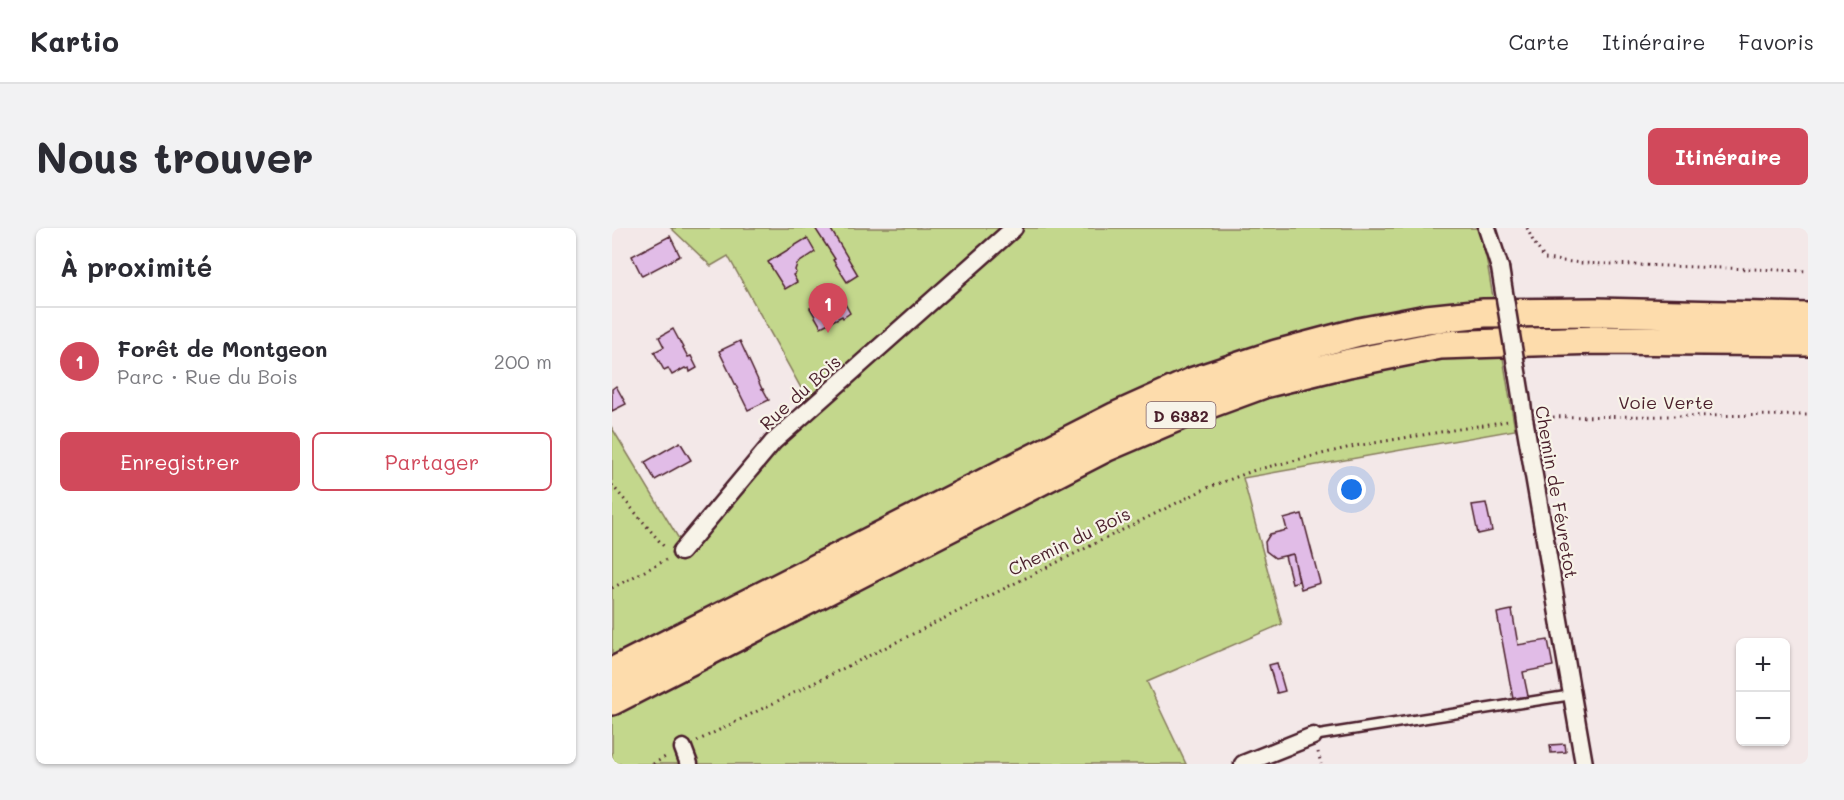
<!DOCTYPE html>
<html lang="fr">
<head>
<meta charset="utf-8">
<style>
	body { margin:0; font-family:Mali,sans-serif; background:#f2f2f3; color:#2b2b33 }
	.controls { position:absolute; right:18px; bottom:18px; display:grid; overflow:hidden; border-radius:9px; box-shadow:0 2px 4px #0004 }
	.controls button { width:54px; height:54px; display:grid; place-items:center; padding:0; border:0; border-bottom:2px solid #e1e1e2; background:#fff; color:#2b2b33; font:30px sans-serif }
	.you { position:absolute; left:740px; top:262px; width:21px; height:21px; margin:-15px; border:4px solid #fff; border-radius:50%; background:#1a73e8; box-shadow:0 0 0 9px #1a73e833 }
	.badge { display:grid; place-items:center; width:39px; height:39px; border-radius:50%; background:#d1495b; color:#fff; font-size:20px; font-weight:700 }
	.pin { position:absolute; translate:-50% -50px; filter:drop-shadow(0 2px 3px #0008) }
	.pin::after { content:''; position:absolute; top:32px; width:21px; height:18px; background:inherit; clip-path:polygon(0 0,100% 0,50% 100%) }
	.list { margin:0; padding:0; list-style:none }
	h2 { display:flex; justify-content:space-between; align-items:center; height:78px; margin:0; padding:0 24px; font-size:26px }
	h2 small { font-size:20px; font-weight:400; color:#7c7c81 }
	.list li { display:grid; grid-template-columns:39px 1fr auto; gap:18px; align-items:center; box-sizing:border-box; height:108px; padding:0 24px; border-top:2px solid #e1e1e2 }
	.list b { display:block; font-size:22px; white-space:nowrap }
	.list p { margin:0; font-size:20px; white-space:nowrap; color:#7c7c81 }
	.list em { font-size:20px; font-style:normal; color:#7c7c81 }
	.actions { display:flex; gap:12px; padding:18px 24px }
	.actions a { flex:1; padding:14px 0; border:2px solid #d1495b; border-radius:9px; text-align:center; font-size:21px; color:#d1495b }
	.actions .main { background:#d1495b; color:#fff }
	.map { position:relative; flex:none; width:1196px; height:536px; overflow:hidden; border-radius:9px }
	header { display:flex; align-items:center; gap:36px; box-sizing:border-box; height:84px; padding:0 30px; background:#fff; border-bottom:2px solid #e1e1e2 }
	header strong { font-size:28px }
	nav { display:flex; gap:33px; margin-inline-start:auto; font-size:21px }
	.intro { display:flex; align-items:center; justify-content:space-between; box-sizing:border-box; height:144px; padding:0 36px }
	h1 { margin:0; font-size:42px }
	.button { padding:15px 27px; border-radius:9px; background:#d1495b; color:#fff; font-size:21px; font-weight:700 }
	main { display:flex; gap:36px; padding:0 36px }
	aside { flex:1; background:#fff; border-radius:9px; box-shadow:0 2px 4px #0004 }
	.map>svg:first-child { display:block }
	.green { fill:#c3d78c; stroke:#867b5c; stroke-width:1.5 }
	.building { fill:#e1bce7; stroke:#4a1f2b; stroke-width:1.5 }
	.lines { fill:none; stroke-linecap:round; stroke-linejoin:round }
	.service-casing { stroke:#4a1f2b; stroke-width:13 }
	.minor-casing { stroke:#4a1f2b; stroke-width:21 }
	.trunk-casing { stroke:#4a1f2b; stroke-width:32 }
	.path { stroke:#4a1f2b; stroke-width:3; stroke-dasharray:1.5 4.5; stroke-linecap:butt }
	.service { stroke:#f7f3e8; stroke-width:8 }
	.minor { stroke:#f7f3e8; stroke-width:16 }
	.trunk { stroke:#fddcac; stroke-width:27 }
	.minor-bridge-casing { stroke:#4a1f2b; stroke-width:21; stroke-linecap:butt }
	.minor-bridge { stroke:#f7f3e8; stroke-width:16 }
	.labels { text-anchor:middle; dominant-baseline:central; stroke-width:4.5; stroke-linejoin:round; paint-order:stroke }
	.shield { fill:#f7f3e8; stroke:#7e5f64; stroke-width:1.5 }
	.shield-label { font-size:16px; font-weight:bold; fill:#4a1f2b }
	.street-label { font-size:18px; fill:#4a1f2b; stroke:#f7f3e8 }
</style>
</head>
<body>
<header>
<strong>Kartio</strong>
<nav><a>Carte</a><a>Itinéraire</a><a>Favoris</a></nav>
</header>
<div class="intro"><h1>Nous trouver</h1><a class="button">Itinéraire</a></div>
<main>
<aside>
<h2>À proximité<small></small></h2>
<ul class="list">
<li><span class="badge">1</span><div><b>Forêt de Montgeon</b><p>Parc · Rue du Bois</p></div><em>200 m</em></li>
</ul>
<div class="actions"><a class="main">Enregistrer</a><a>Partager</a></div>
</aside>
<div class="map">
<svg width="1196" height="536" viewBox="0 0 1196 536">
	<rect width="100%" height="100%" fill="#f3e8e8"/>
	<filter id="ink" filterUnits="userSpaceOnUse"><feTurbulence type="fractalNoise" baseFrequency=".0167" numOctaves="2"/><feDisplacementMap in="SourceGraphic" scale="12" xChannelSelector="R" yChannelSelector="G"/><feConvolveMatrix kernelMatrix="1 2 1 2 8 2 1 2 1" color-interpolation-filters="sRGB"/></filter>
	<g filter="url(#ink)">
		<path class="green" d="M 59,0 L 865,0 L 873,22 L 903,202 L 631,250 L 670,396 L 535,454 L 574,536 L 0,536 L 0,200 L 70,316 L 195,171 L 116,28 L 99,38 Z"/>
		<path class="building" d="M 203,0 L 218,0 L 246,47 L 235,54 L 221,32 L 223,31 Z
			M 58,8 L 68,28 L 30,48 L 20,28 Z
			M 195,10 L 203,24 L 185,36 L 183,42 L 184,45 L 181,47 L 185,54 L 173,61 L 156,34 Z
			M 219,69 L 224,78 L 232,74 L 238,85 L 231,90 L 230,88 L 209,99 L 198,80 Z
			M 61,101 L 76,129 L 79,128 L 85,140 L 78,144 L 77,140 L 74,141 L 73,140 L 60,147 L 56,140 L 52,142 L 42,124 L 52,119 L 47,109 Z
			M 128,113 L 150,161 L 151,161 L 157,172 L 136,182 L 107,123 Z
			M 4,158 L 14,176 L 0,183 L 0,161 Z
			M 68,214 L 79,232 L 43,252 L 33,234 Z
			M 874,275 L 880,303 L 866,306 L 860,277 Z
			M 690,286 L 708,355 L 689,361 L 681,326 L 663,330 L 654,323 L 653,314 L 658,306 L 675,302 L 672,291 Z
			M 681,326 L 687,353 L 680,355 L 673,328 Z
			M 900,382 L 906,417 L 936,412 L 941,438 L 911,444 L 916,468 L 901,471 L 885,385 Z
			M 665,435 L 673,463 L 665,465 L 657,437 Z
			M 953,516 L 954,524 L 939,525 L 938,517 Z"/>
		<g class="lines">
			<defs>
				<path id="service" d="M 701,508 L 960,467"/>
				<path id="minor" d="M 875,0 L 888,40
					M 909,168 L 912,190 L 972,536
					M 69,324 L 161,214 L 402,0
					M 71,520 L 77,536
					M 631,536 L 701,508"/>
				<path id="trunk" d="M 0,444 L 504,188 L 582,153 L 664,126 L 747,104 L 815,91 L 872,85 L 984,84 L 1196,89
					M 0,473 L 495,219 L 584,181 L 652,156 L 737,135 L 828,117 L 986,112 L 1196,114"/>
			</defs>
			<use href="#service" class="service-casing"/>
			<use href="#minor" class="minor-casing"/>
			<use href="#trunk" class="trunk-casing"/>
			<path class="path" d="M 915,0 L 921,13 L 933,31 L 969,35 L 1196,43
				M 929,189 L 1196,187
				M 0,257 L 54,321
				M 0,360 L 54,332
				M 85,513 L 595,260 L 643,242 L 743,218 L 896,193
				M 706,524 L 709,536
				M 41,536 L 55,528"/>
			<use href="#service" class="service"/>
			<use href="#minor" class="minor"/>
			<use href="#trunk" class="trunk"/>
			<defs>
				<path id="minor-bridge" d="M 888,40 L 909,168"/>
			</defs>
			<use href="#minor-bridge" class="minor-bridge-casing"/>
			<use href="#minor-bridge" class="minor-bridge"/>
		</g>
	</g>
	<g class="labels">
		<rect class="shield" x="534.5" y="174" width="69" height="26" rx="4.5"/>
		<g class="shield-label">
			<text x="569" y="187">D 6382</text>
		</g>
		<g class="street-label">
			<text transform="translate(188 164) rotate(-42)">Rue du Bois</text>
			<text x="1054" y="174">Voie Verte</text>
			<text transform="translate(945 264) rotate(80)">Chemin de Févretot</text>
			<text transform="translate(457 313) rotate(-26)">Chemin du Bois</text>
		</g>
	</g>
</svg>
<div class="controls">
<button>+</button>
<button>−</button>
</div>
<div class="you"></div>
<div class="pin badge" style="left:216px;top:105px">1</div>
</div>
</main>
</body>
</html>
